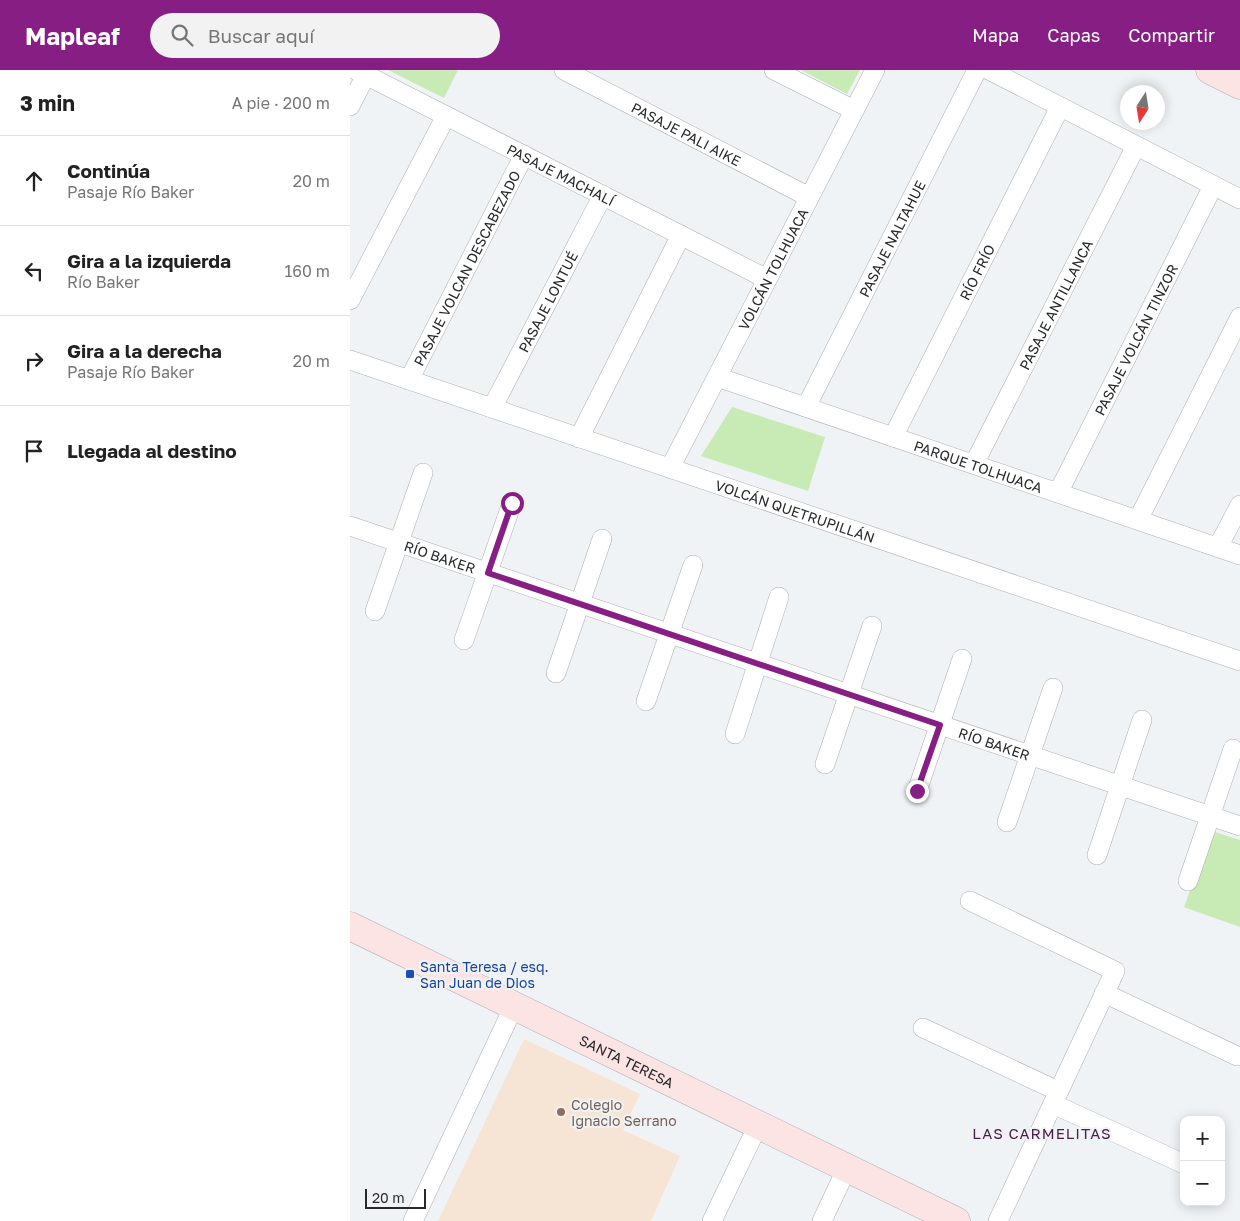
<!DOCTYPE html>
<html lang="es">
<head>
<meta charset="utf-8">
<style>
	body { margin:0; font-family:"Golos Text",sans-serif; background:#f2f2f2; color:#222 }
	.controls { position:absolute; right:15px; bottom:15px; display:grid; overflow:hidden; border-radius:10px; box-shadow:0 2px 12px #0003 }
	.controls button { width:45px; height:45px; display:grid; place-items:center; padding:0; border:0; border-bottom:1px solid #e0e0e0; background:#fff; color:#222; font:25px sans-serif }
	.compass { position:absolute; left:770px; top:15px; width:45px; height:45px; border-radius:50%; background:#fff; box-shadow:0 2px 12px #0003; rotate:192deg }
	.scale { position:absolute; left:15px; bottom:12px; width:61px; box-sizing:border-box; padding-left:5px; border:2px solid #28292a; border-top:0; font-size:14px; line-height:18px; white-space:nowrap; color:#28292a; -webkit-text-stroke:4px #f0f3f6; paint-order:stroke }
	.stop { position:absolute; width:15px; height:15px; margin:-11px; border:4px solid #871e84; border-radius:50%; background:#fff }
	.stop.end { background:#871e84; border-color:#fff; box-shadow:0 1px 5px #0008 }
	.list { margin:0; padding:0; list-style:none }
	h2 { display:flex; justify-content:space-between; align-items:center; height:65px; margin:0; padding:0 20px; font-size:21px }
	h2 small { font-size:16px; font-weight:400; color:#767676 }
	.list li { display:grid; grid-template-columns:32px 1fr auto; gap:15px; align-items:center; box-sizing:border-box; height:90px; padding:0 20px; border-top:1px solid #e0e0e0 }
	.list b { display:block; font-size:19px; white-space:nowrap }
	.list p { margin:0; font-size:16px; white-space:nowrap; color:#767676 }
	.list em { font-size:16px; font-style:normal; color:#767676 }
	.icon { flex:none; width:28px; height:28px; fill:none; stroke:currentColor; stroke-width:2; stroke-linecap:round; stroke-linejoin:round }
	.map { position:relative; flex:none; width:890px; height:1151px; overflow:hidden }
	header { display:flex; align-items:center; gap:30px; box-sizing:border-box; height:70px; padding:0 25px; background:#871e84; color:#fff }
	header strong { font-size:24px }
	nav { display:flex; gap:28px; margin-inline-start:auto; font-size:18px }
	.search { width:350px; height:45px; background:#f2f2f2; display:flex; align-items:center; gap:12px; box-sizing:border-box; padding:0 18px; border-radius:28px; color:#767676; font-size:19px }
	main { display:flex }
	aside { flex:1; background:#fff }
	.map>svg:first-child { display:block }
	.education { fill:#f6e5d4 }
	.green { fill:#c8eab4 }
	.lines { fill:none; stroke-linecap:round; stroke-linejoin:round }
	.street-casing { stroke:#acaeb1; stroke-width:20 }
	.secondary-casing { stroke:#acaeb1; stroke-width:29 }
	.street { stroke:#fff; stroke-width:19 }
	.secondary { stroke:#fde4e4; stroke-width:28 }
	.route { stroke:#871e84; stroke-width:6 }
	.transit-dot { fill:#1a4fb4; stroke:#f0f3f6; stroke-width:2 }
	.education-dot { fill:#8d6e63; stroke:#f0f3f6; stroke-width:2 }
	.labels { text-anchor:middle; dominant-baseline:central; stroke-width:4; stroke-linejoin:round; paint-order:stroke }
	.street-label { font-size:14px; fill:#28292a; stroke:#f0f3f6 }
	.transit-label { font-size:14px; fill:#164399; stroke:#f0f3f6; text-anchor:start }
	.education-label { font-size:14px; fill:#785e54; stroke:#f0f3f6; text-anchor:start }
	.neighbourhood-label { font-size:15px; letter-spacing:1px; fill:#4e1d4c; stroke:#f0f3f6 }
</style>
</head>
<body>
<header>
<strong>Mapleaf</strong>
<div class="search"><svg class="icon" aria-label="search" viewBox="0 0 24 24"><circle cx="10" cy="10" r="6"/><path d="M15 15l6 6"/></svg>Buscar aquí</div>
<nav><a>Mapa</a><a>Capas</a><a>Compartir</a></nav>
</header>
<main>
<aside>
<h2>3 min<small>A pie · 200 m</small></h2>
<ul class="list">
<li><svg class="icon" aria-label="ahead" viewBox="0 0 24 24"><path d="M12 20V5M6 11l6-6 6 6"/></svg><div><b>Continúa</b><p>Pasaje Río Baker</p></div><em>20 m</em></li>
<li><svg class="icon" aria-label="left" viewBox="0 0 24 24"><path d="M17 20v-9H6M10 6l-5 5 5 5"/></svg><div><b>Gira a la izquierda</b><p>Río Baker</p></div><em>160 m</em></li>
<li><svg class="icon" aria-label="right" viewBox="0 0 24 24"><path d="M7 20v-9h11M14 6l5 5-5 5"/></svg><div><b>Gira a la derecha</b><p>Pasaje Río Baker</p></div><em>20 m</em></li>
<li><svg class="icon" aria-label="arrive" viewBox="0 0 24 24"><path d="M6 21V4h12l-3 4 3 4H6"/></svg><div><b>Llegada al destino</b></div></li>
</ul>
</aside>
<div class="map">
<svg width="890" height="1151" viewBox="0 0 890 1151">
	<rect width="100%" height="100%" fill="#f0f3f6"/>
	<path class="education" d="M 174,969 L 290,1024 L 273,1060 L 330,1086 L 301,1151 L 88,1151 Z"/>
	<path class="green" d="M 38,0 L 108,0 L 94,28 Z
		M 451,0 L 510,0 L 497,24 Z
		M 382,337 L 475,367 L 458,421 L 351,386 Z
		M 862,761 L 890,770 L 890,857 L 834,837 Z"/>
	<g class="lines">
		<defs>
			<g id="street">
				<path id="s1" d="M 6,0 L 417,209"/>
				<path id="s2" d="M 214,0 L 459,127"/>
				<path d="M 424,0 L 504,40"/>
				<path d="M 639,0 L 890,129"/>
				<path d="M 0,36 L 16,5"/>
				<path d="M 0,230 L 96,46"/>
				<path id="s3" d="M 0,290 L 890,591"/>
				<path id="s4" d="M 367,307 L 890,485"/>
				<path id="s5" d="M 59,310 L 174,85"/>
				<path id="s6" d="M 456,337 L 627,0"/>
				<path id="s7" d="M 142,338 L 253,125"/>
				<path id="s8" d="M 543,367 L 710,37"/>
				<path d="M 229,368 L 331,165"/>
				<path id="s9" d="M 624,394 L 786,76"/>
				<path id="s10" d="M 320,398 L 525,0"/>
				<path id="s11" d="M 708,423 L 863,116"/>
				<path d="M 788,450 L 890,247"/>
				<path id="s12" d="M 0,456 L 890,756"/>
				<path d="M 868,477 L 890,435"/>
				<path d="M 25,541 L 73,403"/>
				<path d="M 114,570 L 162,433"/>
				<path d="M 206,603 L 252,469"/>
				<path d="M 296,631 L 343,495"/>
				<path d="M 385,664 L 429,527"/>
				<path d="M 475,694 L 522,556"/>
				<path d="M 567,721 L 612,589"/>
				<path d="M 657,752 L 703,618"/>
				<path d="M 747,785 L 792,650"/>
				<path d="M 838,811 L 883,679"/>
				<path d="M 620,831 L 765,901 L 648,1151"/>
				<path d="M 754,923 L 887,986"/>
				<path d="M 573,958 L 708,1021"/>
				<path d="M 703,1034 L 834,1094"/>
				<path d="M 63,1151 L 164,936"/>
				<path d="M 362,1151 L 408,1055"/>
				<path d="M 472,1151 L 497,1098"/>
			</g>
			<g id="secondary">
				<path d="M 860,0 L 890,15"/>
				<path id="s13" d="M 0,856 L 606,1151"/>
			</g>
		</defs>
		<use href="#street" class="street-casing"/>
		<use href="#secondary" class="secondary-casing"/>
		<use href="#street" class="street"/>
		<use href="#secondary" class="secondary"/>
	</g>
	<g class="lines">
		<path class="route" d="M 162,433 L 138,503 L 590,655 L 567,721"/>
	</g>
	<rect class="transit-dot" x="55" y="899" width="10" height="10" rx="2.5"/>
	<circle class="education-dot" cx="211" cy="1042" r="5"/>
	<g class="labels">
		<g class="street-label">
			<text stroke="none"><textPath href="#s2" startOffset="138">PASAJE PALI AIKE</textPath></text>
			<text stroke="none"><textPath href="#s1" startOffset="230">PASAJE MACHALÍ</textPath></text>
			<text stroke="none"><textPath href="#s6" startOffset="189">PASAJE NALTAHUE</textPath></text>
			<text stroke="none"><textPath href="#s5" startOffset="126">PASAJE VOLCAN DESCABEZADO</textPath></text>
			<text stroke="none"><textPath href="#s10" startOffset="224">VOLCÁN TOLHUACA</textPath></text>
			<text stroke="none"><textPath href="#s8" startOffset="185">RÍO FRÍO</textPath></text>
			<text stroke="none"><textPath href="#s7" startOffset="120">PASAJE LONTUÉ</textPath></text>
			<text stroke="none"><textPath href="#s9" startOffset="179">PASAJE ANTILLANCA</textPath></text>
			<text stroke="none"><textPath href="#s11" startOffset="172">PASAJE VOLCÁN TINZOR</textPath></text>
			<text stroke="none"><textPath href="#s4" startOffset="276">PARQUE TOLHUACA</textPath></text>
			<text stroke="none"><textPath href="#s3" startOffset="470">VOLCÁN QUETRUPILLÁN</textPath></text>
			<text stroke="none"><textPath href="#s12" startOffset="95">RÍO BAKER</textPath></text>
			<text stroke="none"><textPath href="#s12" startOffset="680">RÍO BAKER</textPath></text>
			<text stroke="none"><textPath href="#s13" startOffset="308">SANTA TERESA</textPath></text>
		</g>
		<g class="transit-label">
			<text x="70" y="896">Santa Teresa / esq.<tspan x="70" dy="16">San Juan de Dios</tspan></text>
		</g>
		<g class="education-label">
			<text x="221" y="1034">Colegio<tspan x="221" dy="16">Ignacio Serrano</tspan></text>
		</g>
		<g class="neighbourhood-label">
			<text x="692" y="1063">LAS CARMELITAS</text>
		</g>
	</g>
</svg>
<div class="controls">
<button>+</button>
<button>−</button>
</div>
<svg class="compass" viewBox="-18 -18 36 36"><path d="M0-13l5 13h-10z" fill="#e53935"/><path d="M0 13l5-13h-10z" fill="#767676"/></svg>
<div class="scale">20 m</div>
<div class="stop" style="left:162px;top:433px"></div>
<div class="stop end" style="left:567px;top:721px"></div>
</div>
</main>
</body>
</html>
